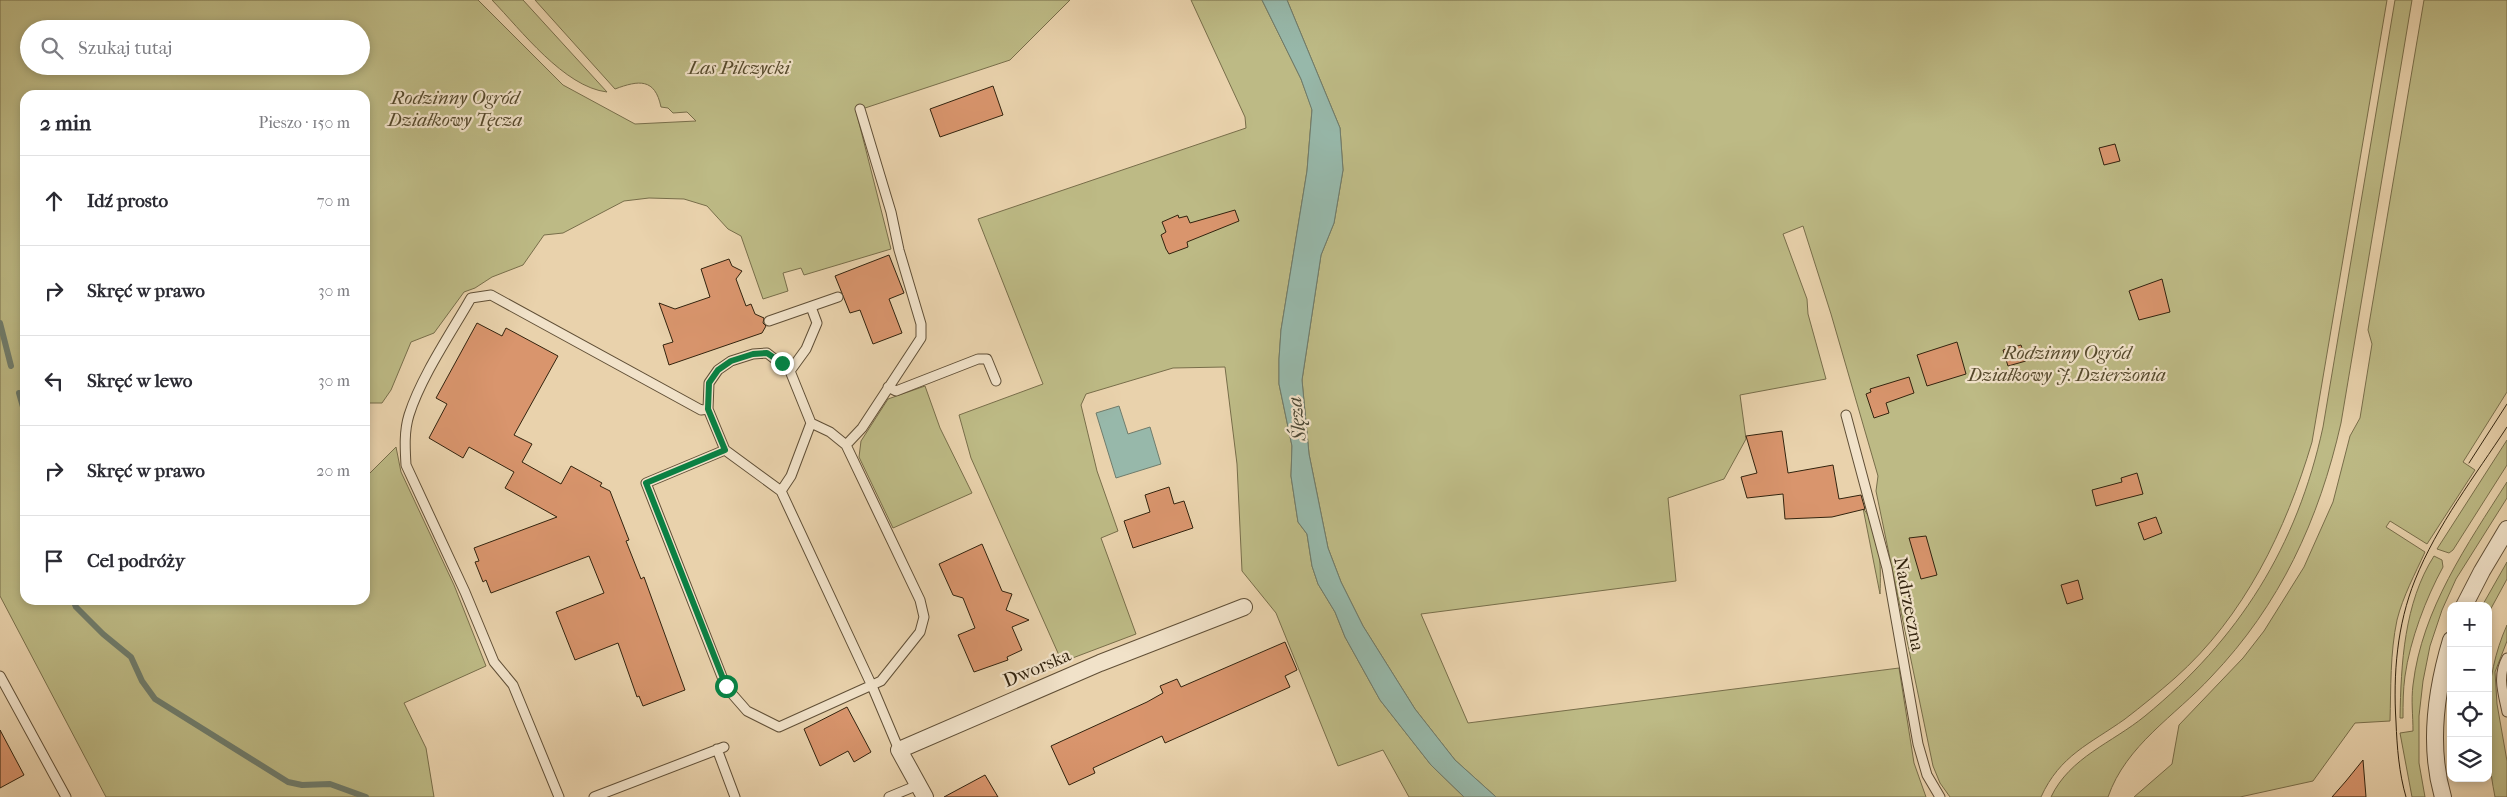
<!DOCTYPE html>
<html lang="pl">
<head>
<meta charset="utf-8">
<style>
	body { margin:0; font-family:"IM FELL French Canon",serif; background:#f7f7f7; color:#2b2b33 }
	.controls { position:absolute; right:15px; bottom:15px; display:grid; overflow:hidden; border-radius:10px; box-shadow:0 2px 8px #0003 }
	.controls button { width:45px; height:45px; display:grid; place-items:center; padding:0; border:0; border-bottom:1px solid #e1e1e2; background:#fff; color:#2b2b33; font:25px sans-serif }
	.stop { position:absolute; width:15px; height:15px; margin:-11px; border:4px solid #0b8043; border-radius:50%; background:#fff }
	.stop.end { background:#0b8043; border-color:#fff; box-shadow:0 1px 5px #0008 }
	.list { margin:0; padding:0; list-style:none }
	h2 { display:flex; justify-content:space-between; align-items:center; height:65px; margin:0; padding:0 20px; font-size:21px }
	h2 small { font-size:16px; font-weight:400; color:#7c7c81 }
	.list li { display:grid; grid-template-columns:32px 1fr auto; gap:15px; align-items:center; box-sizing:border-box; height:90px; padding:0 20px; border-top:1px solid #e1e1e2 }
	.list b { display:block; font-size:19px; white-space:nowrap }
	.list em { font-size:16px; font-style:normal; color:#7c7c81 }
	.icon { flex:none; width:28px; height:28px; fill:none; stroke:currentColor; stroke-width:2; stroke-linecap:round; stroke-linejoin:round }
	.map { position:relative; flex:none; width:2507px; height:797px; overflow:hidden }
	.search { position:absolute; background:#fff; box-shadow:0 2px 8px #0003; left:20px; top:20px; width:350px; height:55px; display:flex; align-items:center; gap:12px; box-sizing:border-box; padding:0 18px; border-radius:28px; color:#7c7c81; font-size:19px }
	.panel { position:absolute; background:#fff; box-shadow:0 2px 8px #0003; left:20px; top:90px; width:350px; height:515px; border-radius:15px }
	.map>svg:first-child { display:block }
	.green { fill:#bdba85; stroke:#786e4a; fill-rule:evenodd }
	.water { fill:#97b8aa; stroke:#6f7c6c }
	.lines { fill:none; stroke-linecap:round; stroke-linejoin:round }
	.stream { stroke:#6f7c6c; stroke-width:6 }
	.building { fill:#d9956d; stroke:#32230e }
	.service-casing { stroke:#604f36; stroke-width:11 }
	.minor-casing { stroke:#604f36; stroke-width:18 }
	.service { stroke:#f1e2c9; stroke-width:9 }
	.minor { stroke:#f1e2c9; stroke-width:16 }
	.tram { stroke:#32230e; stroke-width:1 }
	.route { stroke:#0b8043; stroke-width:6 }
	.labels { text-anchor:middle; dominant-baseline:central; stroke-width:4.5; stroke-linejoin:round; paint-order:stroke }
	.park-label { font-size:19px; font-style:italic; fill:#55492c; stroke:#f1e2c9 }
	.street-label { font-size:19px; fill:#32230e; stroke:#f1e2c9 }
	.water-label { font-size:20px; font-style:italic; fill:#4b4835; stroke:#f1e2c9 }
</style>
</head>
<body>
<div class="map">
<svg width="2507" height="797" viewBox="0 0 2507 797">
	<rect width="100%" height="100%" fill="#e9d2ac"/>
	<filter id="stains"><feTurbulence type="fractalNoise" baseFrequency=".004" numOctaves="4"/><feColorMatrix values="0 0 0 0 .2 0 0 0 0 .09 0 0 0 0 .02 0 0 0 .5 -.17"/></filter>
	<radialGradient id="worn" r=".72"><stop offset=".6" stop-color="#630" stop-opacity="0"/><stop offset="1" stop-color="#630" stop-opacity=".3"/></radialGradient>
	<path class="green" d="M 0,0 L 478,0 L 563,85 L 635,124 L 696,121 L 687,112 L 673,113 L 668,108 L 661,107 C 655,78 639,80 615,89 L 535,0 L 1070,0 L 1010,60 L 856,111 L 891,249 L 804,275 L 801,268 L 783,273 L 788,291 L 763,299 L 741,236 L 728,229 L 707,206 L 684,199 L 649,198 L 624,201 L 563,233 L 544,235 L 523,265 L 492,277 L 475,288 L 464,292 L 434,333 L 411,342 L 391,390 L 382,403 L 365,403 L 365,95 L 25,95 L 25,600 L 365,600 L 365,478 L 396,447 L 401,472 L 454,585 L 486,666 L 404,703 L 426,748 L 434,797 L 106,797 L 0,596 ZM 29,29 L 361,29 L 361,66 L 29,66 Z
		M 492,0 L 523,0 L 607,92 C 564,87 521,30 492,0 Z
		M 1191,0 L 1262,0 L 1301,79 L 1312,109 L 1307,171 L 1281,330 L 1279,359 L 1279,384 L 1292,446 L 1291,476 L 1298,522 L 1307,534 L 1312,566 L 1318,584 L 1335,612 L 1345,637 L 1380,700 L 1431,765 L 1464,797 L 1409,797 L 1383,750 L 1338,766 L 1276,613 L 1242,571 L 1237,464 L 1225,367 L 1173,368 L 1086,394 L 1081,405 L 1097,471 L 1118,531 L 1101,538 L 1136,634 L 1062,662 L 971,458 L 959,415 L 1043,384 L 978,219 L 1246,128 L 1245,117 Z
		M 1287,0 L 2387,0 L 2312,442 C 2286,530 2244,617 2175,678 C 2159,692 2142,706 2125,719 C 2090,744 2060,755 2041,797 L 1950,797 L 1940,783 L 1933,766 L 1876,491 L 1878,476 L 1831,314 L 1803,226 L 1783,234 L 1807,299 L 1808,314 L 1826,379 L 1740,395 L 1746,439 L 1724,479 L 1668,498 L 1676,581 L 1421,614 L 1468,723 L 1899,668 L 1914,763 L 1926,797 L 1496,797 L 1455,760 L 1415,709 L 1363,626 L 1341,582 L 1328,548 L 1309,454 L 1302,380 L 1321,255 L 1334,223 L 1343,170 L 1340,128 Z
		M 2395,0 L 2412,0 L 2341,423 C 2319,520 2280,605 2211,677 C 2175,716 2126,745 2108,797 L 2051,797 C 2070,757 2112,743 2145,716 C 2239,639 2297,547 2323,427 Z
		M 2424,0 L 2507,0 L 2507,392 L 2463,462 L 2475,470 L 2427,544 L 2390,521 L 2386,527 L 2425,552 C 2415,574 2403,596 2397,620 C 2390,653 2391,688 2390,721 L 2355,723 L 2313,781 L 2240,797 L 2134,797 L 2172,764 L 2179,725 L 2243,658 L 2264,631 L 2304,567 L 2333,502 L 2350,436 L 2360,418 L 2372,344 L 2368,330 Z
		M 925,386 L 940,428 L 972,493 L 893,528 L 859,457 L 861,441 L 888,399 Z
		M 2507,440 L 2507,465 L 2453,550 L 2449,553 L 2437,549 Z
		M 2507,482 L 2507,498 L 2456,579 L 2442,610 L 2430,646 L 2423,681 L 2419,716 L 2419,763 L 2425,797 L 2412,797 L 2400,733 L 2413,731 C 2413,716 2411,700 2413,685 C 2422,609 2467,545 2507,482 Z
		M 1863,508 C 1881,531 1881,566 1880,594 Z
		M 2434,556 L 2442,560 L 2443,567 C 2426,598 2410,640 2405,676 C 2403,690 2403,704 2403,718 L 2400,718 C 2401,664 2404,603 2434,556 Z
		M 2507,562 L 2507,579 L 2488,614 L 2488,606 L 2482,606 Z
		M 2507,625 L 2507,641 L 2495,672 L 2497,704 L 2507,761 L 2507,797 L 2495,797 C 2484,741 2483,678 2507,625 Z"/>
	<path class="water" d="M 1262,0 L 1287,0 L 1340,128 L 1343,170 L 1334,223 L 1321,255 L 1302,380 L 1309,454 L 1328,548 L 1341,582 L 1363,626 L 1415,709 L 1455,760 L 1496,797 L 1464,797 L 1431,765 L 1380,700 L 1345,637 L 1335,612 L 1318,584 L 1312,566 L 1307,534 L 1298,522 L 1291,476 L 1292,446 L 1279,384 L 1279,359 L 1281,330 L 1307,171 L 1312,110 L 1301,79 Z
		M 1119,406 L 1128,434 L 1150,427 L 1161,464 L 1116,478 L 1096,413 Z"/>
	<g class="lines">
		<path class="stream" d="M 0,323 L 11,366
			M 19,393 L 25,414
			M 73,600 L 76,607 L 103,634 L 131,657 L 142,681 L 155,699 L 288,782 L 302,785 L 330,784 L 366,797"/>
	</g>
	<path class="building" d="M 993,86 L 1003,115 L 940,137 L 930,109 Z
		M 2115,144 L 2120,161 L 2104,165 L 2099,148 Z
		M 1235,210 L 1239,221 L 1187,242 L 1188,247 L 1169,254 L 1166,249 L 1161,235 L 1166,232 L 1162,222 L 1178,215 L 1179,218 L 1187,216 L 1190,223 Z
		M 889,255 L 904,293 L 889,299 L 902,333 L 873,344 L 860,310 L 850,313 L 835,276 Z
		M 729,259 L 732,266 L 742,271 L 736,279 L 746,306 L 751,304 L 755,314 L 764,318 L 763,323 L 766,326 L 762,333 L 669,365 L 663,345 L 673,342 L 659,303 L 675,309 L 710,297 L 701,269 Z
		M 2162,279 L 2170,312 L 2139,320 L 2129,291 Z
		M 477,323 L 502,336 L 506,328 L 558,356 L 514,435 L 532,444 L 522,462 L 561,484 L 571,466 L 602,483 L 600,486 L 610,491 L 629,540 L 626,541 L 641,579 L 644,577 L 685,690 L 643,706 L 639,696 L 637,697 L 618,643 L 575,660 L 556,612 L 604,593 L 589,556 L 491,593 L 486,580 L 483,582 L 475,562 L 479,561 L 474,548 L 557,517 L 505,488 L 514,472 L 469,447 L 463,458 L 429,438 L 447,404 L 436,398 Z
		M 1957,342 L 1966,374 L 1927,386 L 1917,355 Z
		M 2021,345 L 2026,361 L 2008,366 L 2003,350 Z
		M 1909,377 L 1914,393 L 1886,403 L 1889,413 L 1874,418 L 1866,394 L 1871,392 L 1870,389 Z
		M 1782,431 L 1788,473 L 1833,465 L 1839,499 L 1861,495 L 1865,509 L 1832,517 L 1785,519 L 1783,494 L 1747,498 L 1741,477 L 1757,473 L 1746,436 Z
		M 2137,473 L 2143,494 L 2096,506 L 2092,490 L 2122,482 L 2121,478 Z
		M 1169,487 L 1174,504 L 1184,501 L 1193,528 L 1133,548 L 1124,521 L 1150,512 L 1145,495 Z
		M 2156,517 L 2162,533 L 2144,540 L 2138,523 Z
		M 1926,536 L 1937,575 L 1921,579 L 1909,538 Z
		M 982,544 L 1002,591 L 1012,594 L 1006,610 L 1029,620 L 1012,627 L 1022,650 L 1007,657 L 1008,660 L 974,672 L 958,635 L 975,628 L 963,598 L 953,595 L 939,564 Z
		M 2078,580 L 2083,599 L 2067,604 L 2061,585 Z
		M 1285,642 L 1297,670 L 1285,676 L 1290,687 L 1165,743 L 1162,736 L 1093,768 L 1095,773 L 1069,785 L 1051,746 L 1147,702 L 1163,693 L 1160,686 L 1177,679 L 1181,687 Z
		M 847,707 L 871,752 L 854,762 L 848,751 L 820,766 L 804,729 Z
		M 0,730 L 24,775 L 0,788 Z
		M 2363,760 L 2366,797 L 2332,797 L 2346,781 Z
		M 985,775 L 998,797 L 944,797 Z"/>
	<g class="lines">
		<defs>
			<path id="service" d="M 769,321 L 838,297
				M 790,371 L 806,349 L 817,323 L 811,307
				M 888,387 L 896,391 L 978,359 L 987,359 L 996,381
				M 1846,415 L 1887,568 L 1918,744 L 1927,775 L 1940,797
				M 846,445 L 862,428 L 921,338 L 921,324 L 899,250 L 891,212 L 860,109
				M 725,450 L 646,483 L 726,687 L 747,711 L 779,727 L 881,681 L 920,632 L 924,617 L 920,600 L 846,445 L 830,432 L 811,423
				M 781,491 L 791,476 L 811,423 L 790,371 L 767,353 L 753,354 L 731,361 L 718,370 L 709,383 L 708,409 L 725,450 L 781,491 L 872,686 L 899,750
				M 2507,658 C 2497,676 2503,693 2507,712
				M 0,676 L 66,797
				M 717,749 L 735,797
				M 559,797 L 513,685 L 494,662 L 465,592 L 406,465 C 405,448 404,431 409,415 C 421,377 451,333 471,298 L 491,295 L 701,410 L 708,409
				M 594,797 L 724,747
				M 889,797 L 918,785"/>
			<path id="minor" d="M 2464,606 L 2482,571 L 2507,529
				M 925,797 L 899,750 L 1100,663 L 1244,607
				M 2443,797 C 2428,746 2436,690 2451,640"/>
		</defs>
		<use href="#service" class="service-casing"/>
		<use href="#minor" class="minor-casing"/>
		<use href="#service" class="service"/>
		<use href="#minor" class="minor"/>
		<path class="tram" d="M 2469,463 L 2507,404
			M 2406,797 C 2399,773 2397,747 2396,722 C 2393,674 2397,625 2415,580 C 2437,525 2475,476 2507,427"/>
	</g>
	<g class="lines">
		<path class="route" d="M 726,686 L 646,483 L 725,450 L 708,409 L 709,383 L 718,370 L 731,361 L 753,354 L 767,353 L 782,363"/>
	</g>
	<g class="labels">
		<g class="park-label">
			<text x="739" y="68">Las Pilczycki</text>
			<text x="455" y="98">Rodzinny Ogród<tspan x="455" dy="22">Działkowy Tęcza</tspan></text>
			<text x="2067" y="353">Rodzinny Ogród<tspan x="2067" dy="22">Działkowy J. Dzierżonia</tspan></text>
		</g>
		<g class="street-label">
			<text transform="translate(1909 604) rotate(79)">Nadrzeczna</text>
			<text transform="translate(1037 668) rotate(-23)">Dworska</text>
		</g>
		<g class="water-label">
			<text transform="translate(1297 419) rotate(-97)">Ślęza</text>
		</g>
	</g>
	<rect width="100%" height="100%" filter="url(#stains)"/>
	<rect width="100%" height="100%" fill="url(#worn)"/>
</svg>
<div class="controls">
<button>+</button>
<button>−</button>
<button><svg class="icon" aria-label="locate" viewBox="0 0 24 24"><circle cx="12" cy="12" r="6"/><path d="M12 2v4M12 18v4M2 12h4M18 12h4"/></svg></button>
<button><svg class="icon" aria-label="layers" viewBox="0 0 24 24"><path d="M12 4l9 5-9 5-9-5zM3 14l9 5 9-5"/></svg></button>
</div>
<div class="stop" style="left:726px;top:686px"></div>
<div class="stop end" style="left:782px;top:363px"></div>
<div class="search"><svg class="icon" aria-label="search" viewBox="0 0 24 24"><circle cx="10" cy="10" r="6"/><path d="M15 15l6 6"/></svg>Szukaj tutaj</div>
<section class="panel">
<h2>2 min<small>Pieszo · 150 m</small></h2>
<ul class="list">
<li><svg class="icon" aria-label="ahead" viewBox="0 0 24 24"><path d="M12 20V5M6 11l6-6 6 6"/></svg><div><b>Idź prosto</b></div><em>70 m</em></li>
<li><svg class="icon" aria-label="right" viewBox="0 0 24 24"><path d="M7 20v-9h11M14 6l5 5-5 5"/></svg><div><b>Skręć w prawo</b></div><em>30 m</em></li>
<li><svg class="icon" aria-label="left" viewBox="0 0 24 24"><path d="M17 20v-9H6M10 6l-5 5 5 5"/></svg><div><b>Skręć w lewo</b></div><em>30 m</em></li>
<li><svg class="icon" aria-label="right" viewBox="0 0 24 24"><path d="M7 20v-9h11M14 6l5 5-5 5"/></svg><div><b>Skręć w prawo</b></div><em>20 m</em></li>
<li><svg class="icon" aria-label="arrive" viewBox="0 0 24 24"><path d="M6 21V4h12l-3 4 3 4H6"/></svg><div><b>Cel podróży</b></div></li>
</ul>
</section>
</div>
</body>
</html>
